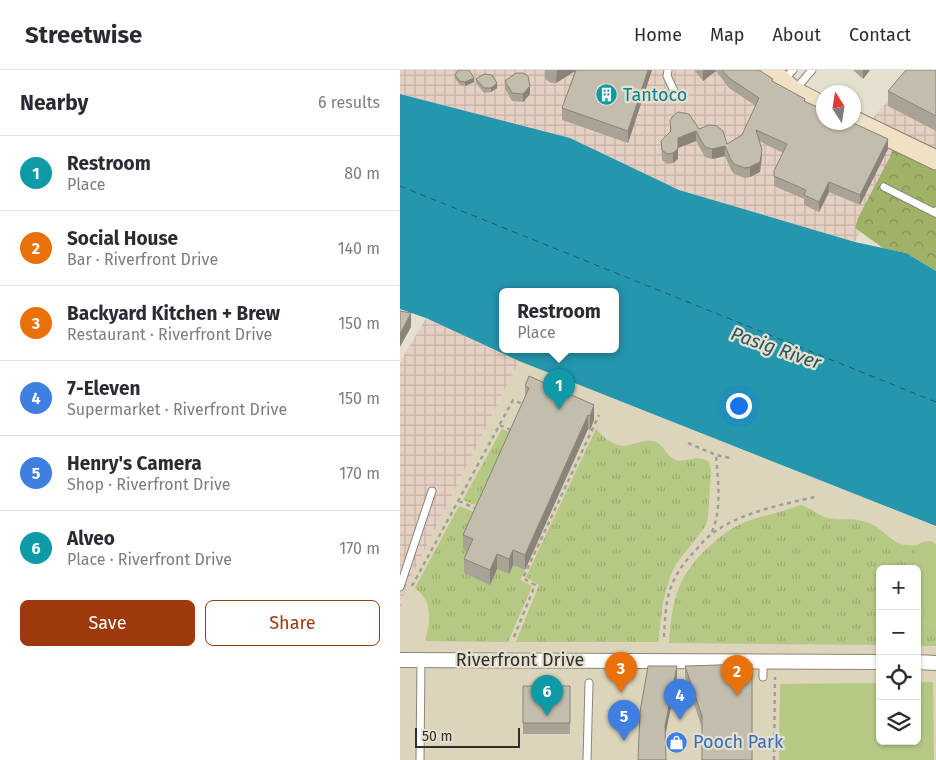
<!DOCTYPE html>
<html lang="en">
<head>
<meta charset="utf-8">
<style>
	body { margin:0; font-family:"Fira Sans",sans-serif; background:#f2f2f3; color:#2b2b33 }
	.controls { position:absolute; right:15px; bottom:15px; display:grid; overflow:hidden; border-radius:8px; box-shadow:0 1px 4px #0004 }
	.controls button { width:45px; height:45px; display:grid; place-items:center; padding:0; border:0; border-bottom:1px solid #e1e1e2; background:#fff; color:#2b2b33; font:25px sans-serif }
	.compass { position:absolute; left:416px; top:15px; width:45px; height:45px; border-radius:50%; background:#fff; box-shadow:0 1px 4px #0004; rotate:348deg }
	.scale { position:absolute; left:15px; bottom:12px; width:105px; box-sizing:border-box; padding-left:5px; border:2px solid #312f29; border-top:0; font-size:14px; line-height:18px; white-space:nowrap; color:#312f29; -webkit-text-stroke:4px #e4dfce; paint-order:stroke }
	.you { position:absolute; left:338px; top:335px; width:18px; height:18px; margin:-12px; border:4px solid #fff; border-radius:50%; background:#1a73e8; box-shadow:0 0 0 8px #1a73e833 }
	.badge { display:grid; place-items:center; width:32px; height:32px; border-radius:50%; background:#9e390c; color:#fff; font-size:16px; font-weight:700 }
	.pin { position:absolute; translate:-50% -41px; filter:drop-shadow(0 1px 2px #0008) }
	.pin::after { content:''; position:absolute; top:26px; width:18px; height:15px; background:inherit; clip-path:polygon(0 0,100% 0,50% 100%) }
	.popup { position:absolute; left:99px; top:218px; width:120px; height:65px; box-sizing:border-box; display:grid; place-content:center; border-radius:8px; background:#fff; filter:drop-shadow(0 1px 4px #0005); font-size:16px; white-space:nowrap; color:#7c7c81 }
	.popup b { font-size:19px; color:#2b2b33 }
	.popup::after { content:''; position:absolute; left:50%; top:100%; margin-left:-10px; border:10px solid transparent; border-top-color:#fff }
	.list { margin:0; padding:0; list-style:none }
	h2 { display:flex; justify-content:space-between; align-items:center; height:65px; margin:0; padding:0 20px; font-size:21px }
	h2 small { font-size:16px; font-weight:400; color:#7c7c81 }
	.list li { display:grid; grid-template-columns:32px 1fr auto; gap:15px; align-items:center; box-sizing:border-box; height:75px; padding:0 20px; border-top:1px solid #e1e1e2 }
	.list b { display:block; font-size:19px; white-space:nowrap }
	.list p { margin:0; font-size:16px; white-space:nowrap; color:#7c7c81 }
	.list em { font-size:16px; font-style:normal; color:#7c7c81 }
	.actions { display:flex; gap:10px; padding:15px 20px }
	.actions a { flex:1; padding:11px 0; border:1px solid #9e390c; border-radius:8px; text-align:center; font-size:18px; color:#9e390c }
	.actions .main { background:#9e390c; color:#fff }
	.icon { flex:none; width:28px; height:28px; fill:none; stroke:currentColor; stroke-width:2; stroke-linecap:round; stroke-linejoin:round }
	.map { position:relative; flex:none; width:536px; height:690px; overflow:hidden }
	header { display:flex; align-items:center; gap:30px; box-sizing:border-box; height:70px; padding:0 25px; background:#fff; border-bottom:1px solid #e1e1e2 }
	header strong { font-size:24px }
	nav { display:flex; gap:28px; margin-inline-start:auto; font-size:18px }
	main { display:flex }
	aside { flex:1; background:#fff }
	.map>svg:first-child { display:block }
	.built { fill:#dcd4bb; fill-rule:evenodd }
	.industrial { fill:url(#industrial-grid) }
	.grass { fill:url(#grass-tufts) }
	.forest { fill:url(#forest-crowns) }
	.garden { fill:#b5c884 }
	.water { fill:#2496ae; fill-rule:evenodd }
	.lines { fill:none; stroke-linecap:round; stroke-linejoin:round }
	.ferry { stroke:#295761; stroke-width:1; stroke-dasharray:6 5; stroke-linecap:butt }
	.lane-casing { stroke:#8b8677; stroke-width:9 }
	.street-casing { stroke:#8b8677; stroke-width:16 }
	.secondary-casing { stroke:#8b8677; stroke-width:21 }
	.path { stroke:#a39f92; stroke-width:2.5; stroke-dasharray:4 4; stroke-linecap:butt }
	.lane { stroke:#fff; stroke-width:7 }
	.street { stroke:#fff; stroke-width:14 }
	.secondary { stroke:#f0e0c4; stroke-width:19 }
	.wall { fill:#a8a395 }
	.shaded-wall { fill:#888479 }
	.building { fill:#c3bdad; stroke:#888479 }
	.labels { text-anchor:middle; dominant-baseline:central; stroke-width:4.5; stroke-linejoin:round; paint-order:stroke }
	.culture-label { font-size:18px; fill:#0d838f; stroke:#e4dfce; text-anchor:start }
	.street-label { font-size:18px; fill:#312f29; stroke:#e4dfce }
	.shop-label { font-size:18px; fill:#366cbe; stroke:#e4dfce; text-anchor:start }
	.water-label { font-size:19px; font-style:italic; fill:#295761; stroke:#e4dfce }
</style>
</head>
<body>
<header>
<strong>Streetwise</strong>
<nav><a>Home</a><a>Map</a><a>About</a><a>Contact</a></nav>
</header>
<main>
<aside>
<h2>Nearby<small>6 results</small></h2>
<ul class="list">
<li><span class="badge" style="background:#0f9aa8">1</span><div><b>Restroom</b><p>Place</p></div><em>80 m</em></li>
<li><span class="badge" style="background:#e8710a">2</span><div><b>Social House</b><p>Bar · Riverfront Drive</p></div><em>140 m</em></li>
<li><span class="badge" style="background:#e8710a">3</span><div><b>Backyard Kitchen + Brew</b><p>Restaurant · Riverfront Drive</p></div><em>150 m</em></li>
<li><span class="badge" style="background:#3f7fe0">4</span><div><b>7-Eleven</b><p>Supermarket · Riverfront Drive</p></div><em>150 m</em></li>
<li><span class="badge" style="background:#3f7fe0">5</span><div><b>Henry's Camera</b><p>Shop · Riverfront Drive</p></div><em>170 m</em></li>
<li><span class="badge" style="background:#0f9aa8">6</span><div><b>Alveo</b><p>Place · Riverfront Drive</p></div><em>170 m</em></li>
</ul>
<div class="actions"><a class="main">Save</a><a>Share</a></div>
</aside>
<div class="map">
<svg width="536" height="690" viewBox="0 0 536 690">
	<defs>
		<pattern id="industrial-grid" width="8" height="8" patternUnits="userSpaceOnUse" patternTransform="scale(1.25)"><rect width="8" height="8" fill="#e6d0c3"/><path d="M0 4h8M4 0v8" fill="none" stroke="#c6b3a8"/></pattern>
		<pattern id="grass-tufts" width="24" height="20" patternUnits="userSpaceOnUse" patternTransform="scale(1.25)"><rect width="24" height="20" fill="#b5c884"/><path d="M3 7l-1-3M5 7V3M7 7l1-3M15 17l-1-3M17 17v-4M19 17l1-3" fill="none" stroke="#9cac72"/></pattern>
		<pattern id="forest-crowns" width="20" height="18" patternUnits="userSpaceOnUse" patternTransform="scale(1.25)"><rect width="20" height="18" fill="#9fb268"/><path d="M2 6a3 3 0 1 1 6 0M12 15a3 3 0 1 1 6 0" fill="none" stroke="#829156"/></pattern>
	</defs>
	<rect width="100%" height="100%" fill="#e4dfce"/>
	<path class="built" d="M 119,291 L 536,456 L 536,690 L 0,690 L 0,545 L 6,517 ZM 480,499 L 517,499 L 517,671 L 480,671 Z"/>
	<path class="industrial" d="M 0,0 L 362,0 L 423,52 L 501,77 L 455,172 L 279,120 L 170,68 L 0,24 Z
		M 515,0 L 536,0 L 536,81 L 472,49 Z
		M 26,248 L 119,291 L 6,517 L 0,545 L 0,292 Z"/>
	<path class="grass" d="M 102,359 L 114,364 L 82,438 L 63,430 Z
		M 196,359 C 206,370 218,380 233,374 C 241,372 247,369 256,372 C 265,376 266,387 276,390 C 287,393 297,383 309,392 L 311,401 L 308,448 L 305,457 L 276,494 L 270,507 L 263,532 L 258,572 L 116,572 L 139,515 L 126,507 Z
		M 400,435 C 410,437 418,446 428,448 C 441,451 454,447 466,452 C 488,459 491,479 517,475 L 515,499 L 480,499 L 480,575 L 269,573 C 272,528 278,504 312,474 C 323,464 334,456 348,451 C 365,445 383,442 400,435 Z
		M 59,436 L 79,444 L 73,483 L 90,515 L 97,499 L 109,504 L 113,495 L 125,500 L 120,510 L 132,516 L 108,572 L 25,571 C 31,552 33,531 15,518 Z
		M 517,550 L 536,556 L 536,576 L 517,576 Z"/>
	<path class="forest" d="M 496,68 L 536,95 L 536,201 L 506,183 L 483,178 L 455,158 L 458,148 L 490,87 Z"/>
	<path class="garden" d="M 531,471 L 536,474 L 536,556 L 517,550 L 517,499 L 515,499 L 517,475 L 523,472 Z
		M 517,612 L 533,612 L 534,690 L 379,690 L 380,614 L 480,613 L 480,671 L 517,671 Z"/>
	<path class="water" d="M 0,24 L 170,68 L 279,120 L 455,172 L 506,183 L 536,201 L 536,456 L 119,291 L 26,248 L 0,239 ZM 103,221 L 215,221 L 215,279 L 103,279 Z"/>
	<g class="lines">
		<path class="ferry" d="M 0,116 L 536,332"/>
		<defs>
			<path id="lane" d="M 268,0 L 267,6 L 276,25
				M 383,11 L 393,0
				M 394,21 L 412,0
				M 484,117 L 535,143 L 536,141
				M 0,517 L 32,421
				M 363,591 L 363,607
				M 20,690 L 21,590
				M 187,690 L 189,613"/>
			<path id="street" d="M 0,590 L 480,592
				M 517,592 L 536,593"/>
			<path id="secondary" d="M 370,0 L 394,21 L 423,36
				M 453,50 L 536,90"/>
		</defs>
		<use href="#lane" class="lane-casing"/>
		<use href="#street" class="street-casing"/>
		<use href="#secondary" class="secondary-casing"/>
		<path class="path" d="M 100,355 L 113,361
			M 288,373 L 316,385 L 330,388
			M 59,431 L 77,439
			M 312,462 C 322,438 318,411 316,385
			M 12,516 L 113,330 L 125,335
			M 114,567 L 135,515 L 123,508 L 199,345
			M 264,567 C 265,551 265,533 271,517 C 276,504 284,492 294,482 C 300,475 306,468 313,463 C 343,441 383,435 418,426
			M 374,690 L 375,607"/>
		<use href="#lane" class="lane"/>
		<use href="#street" class="street"/>
		<use href="#secondary" class="secondary"/>
	</g>
	<path class="wall" d="M 145,0 L 252,0 L 228,73 L 162,50 L 162,38 L 175,1 L 156,13 L 151,13 L 145,9 Z
		M 294,0 L 359,0 L 373,12 L 405,32 L 488,79 L 460,135 L 429,122 L 419,142 L 404,135 L 404,129 L 374,116 L 374,101 L 383,83 L 359,71 L 362,90 L 360,102 L 350,107 L 345,108 L 334,104 L 331,100 L 325,86 L 312,89 L 305,87 L 296,71 L 278,78 L 278,89 L 273,93 L 267,94 L 262,90 L 261,71 L 270,63 L 270,51 L 299,59 L 327,74 L 342,65 L 356,36 L 329,18 L 316,1 L 303,11 Z
		M 453,0 L 470,0 L 463,9 Z
		M 536,0 L 536,61 L 488,36 L 488,21 Z
		M 55,5 L 74,12 L 65,16 L 60,15 L 55,9 Z
		M 76,9 L 97,18 L 91,22 L 84,23 L 76,13 Z
		M 105,11 L 130,24 L 123,32 L 112,31 L 105,19 Z
		M 125,316 L 194,335 L 194,350 L 190,360 L 188,359 L 125,500 L 113,495 L 109,504 L 97,499 L 90,515 L 64,503 L 64,489 L 67,481 L 63,479 L 63,465 L 125,327 Z
		M 285,596 L 352,690 L 302,658 L 285,607 Z
		M 123,616 L 170,616 L 170,664 L 123,664 Z"/>
	<path class="shaded-wall" d="M 157,0 L 177,0 L 156,13 Z
		M 248,0 L 252,0 L 228,73 L 228,61 Z
		M 304,0 L 316,0 L 316,1 L 303,11 L 303,1 Z
		M 463,0 L 470,0 L 463,9 Z
		M 74,8 L 74,12 L 65,16 L 65,12 Z
		M 97,13 L 97,18 L 91,22 L 91,18 Z
		M 130,16 L 130,24 L 123,32 L 123,24 Z
		M 296,61 L 296,71 L 278,78 L 278,89 L 273,93 L 273,83 L 278,68 Z
		M 488,69 L 488,79 L 460,135 L 460,125 Z
		M 325,76 L 325,86 L 312,89 L 312,79 Z
		M 362,80 L 360,102 L 350,107 L 350,97 Z
		M 429,112 L 429,122 L 419,142 L 419,132 Z
		M 11,243 L 11,257 L 0,277 L 0,264 Z
		M 194,335 L 194,350 L 190,360 L 190,346 Z
		M 188,345 L 188,359 L 125,500 L 125,485 Z
		M 113,480 L 113,495 L 109,504 L 109,489 Z
		M 97,484 L 97,499 L 90,515 L 90,500 Z
		M 277,596 L 277,607 L 265,667 L 265,656 Z"/>
	<path class="building" d="M 58,0 L 69,0 L 74,8 L 65,12 L 60,11 L 55,5 Z
		M 176,0 L 248,0 L 228,61 L 162,38 Z
		M 322,0 L 359,0 L 373,9 L 372,11 L 405,29 L 404,31 L 424,40 L 424,52 L 451,52 L 488,69 L 460,125 L 429,112 L 419,132 L 404,125 L 406,120 L 374,106 L 374,101 L 387,74 L 356,60 L 362,80 L 360,92 L 350,97 L 345,98 L 334,94 L 331,90 L 325,76 L 312,79 L 305,77 L 296,61 L 278,68 L 278,79 L 273,83 L 267,84 L 262,80 L 261,71 L 271,61 L 270,51 L 272,47 L 278,42 L 289,44 L 299,59 L 309,55 L 317,56 L 323,61 L 327,74 L 342,65 L 359,28 L 329,8 Z
		M 506,0 L 536,0 L 536,46 L 488,21 Z
		M 116,3 L 123,3 L 128,6 L 130,16 L 123,24 L 112,23 L 105,11 Z
		M 84,4 L 92,5 L 97,13 L 91,18 L 84,18 L 76,9 Z
		M 0,241 L 11,243 L 0,264 Z
		M 129,306 L 194,335 L 190,346 L 188,345 L 125,485 L 113,480 L 109,489 L 97,484 L 90,500 L 64,489 L 73,469 L 63,465 L 129,318 L 125,316 Z
		M 352,594 L 352,690 L 302,690 L 302,646 L 285,596 Z
		M 248,596 L 277,596 L 265,656 L 266,690 L 238,690 L 240,642 Z
		M 123,616 L 170,616 L 170,653 L 123,653 Z"/>
	<defs>
		<symbol id="building-disc" viewBox="-11 -11 22 22"><circle r="9.5" fill="#0f9aa8" stroke="#e4dfce"/><path d="M-4-6H4V6H1V3H-1V6H-4ZM-2.5-4.3h1.7v1.8h-1.7ZM.8-4.3h1.7v1.8H.8ZM-2.5-1h1.7V.8h-1.7ZM.8-1h1.7V.8H.8Z" fill="#fff"/></symbol>
		<symbol id="shop-disc" viewBox="-11 -11 22 22"><circle r="9.5" fill="#3f7fe0" stroke="#e4dfce"/><path d="M-5-2.5h2.3a2.7 3.5 0 0 1 5.4 0H5L5.5 6h-11ZM-1.5-2.5h3a1.5 2.3 0 0 0-3 0Z" fill="#fff"/></symbol>
	</defs>
	<g fill-rule="evenodd">
		<use href="#building-disc" x="194" y="12" width="25" height="25"/>
		<use href="#shop-disc" x="264" y="660" width="25" height="25"/>
	</g>
	<g class="labels">
		<g class="culture-label">
			<text x="223" y="25">Tantoco</text>
		</g>
		<g class="street-label">
			<text x="120" y="590">Riverfront Drive</text>
		</g>
		<g class="shop-label">
			<text x="293" y="672">Pooch Park</text>
		</g>
		<g class="water-label">
			<text transform="translate(376 278) rotate(19)">Pasig River</text>
		</g>
	</g>
</svg>
<div class="controls">
<button>+</button>
<button>−</button>
<button><svg class="icon" aria-label="locate" viewBox="0 0 24 24"><circle cx="12" cy="12" r="6"/><path d="M12 2v4M12 18v4M2 12h4M18 12h4"/></svg></button>
<button><svg class="icon" aria-label="layers" viewBox="0 0 24 24"><path d="M12 4l9 5-9 5-9-5zM3 14l9 5 9-5"/></svg></button>
</div>
<svg class="compass" viewBox="-18 -18 36 36"><path d="M0-13l5 13h-10z" fill="#e53935"/><path d="M0 13l5-13h-10z" fill="#7c7c81"/></svg>
<div class="scale">50 m</div>
<div class="you"></div>
<div class="pin badge" style="left:159px;top:340px;background:#0f9aa8">1</div>
<div class="popup"><b>Restroom</b>Place</div>
<div class="pin badge" style="left:337px;top:626px;background:#e8710a">2</div>
<div class="pin badge" style="left:221px;top:623px;background:#e8710a">3</div>
<div class="pin badge" style="left:280px;top:650px;background:#3f7fe0">4</div>
<div class="pin badge" style="left:224px;top:671px;background:#3f7fe0">5</div>
<div class="pin badge" style="left:147px;top:646px;background:#0f9aa8">6</div>
</div>
</main>
</body>
</html>
